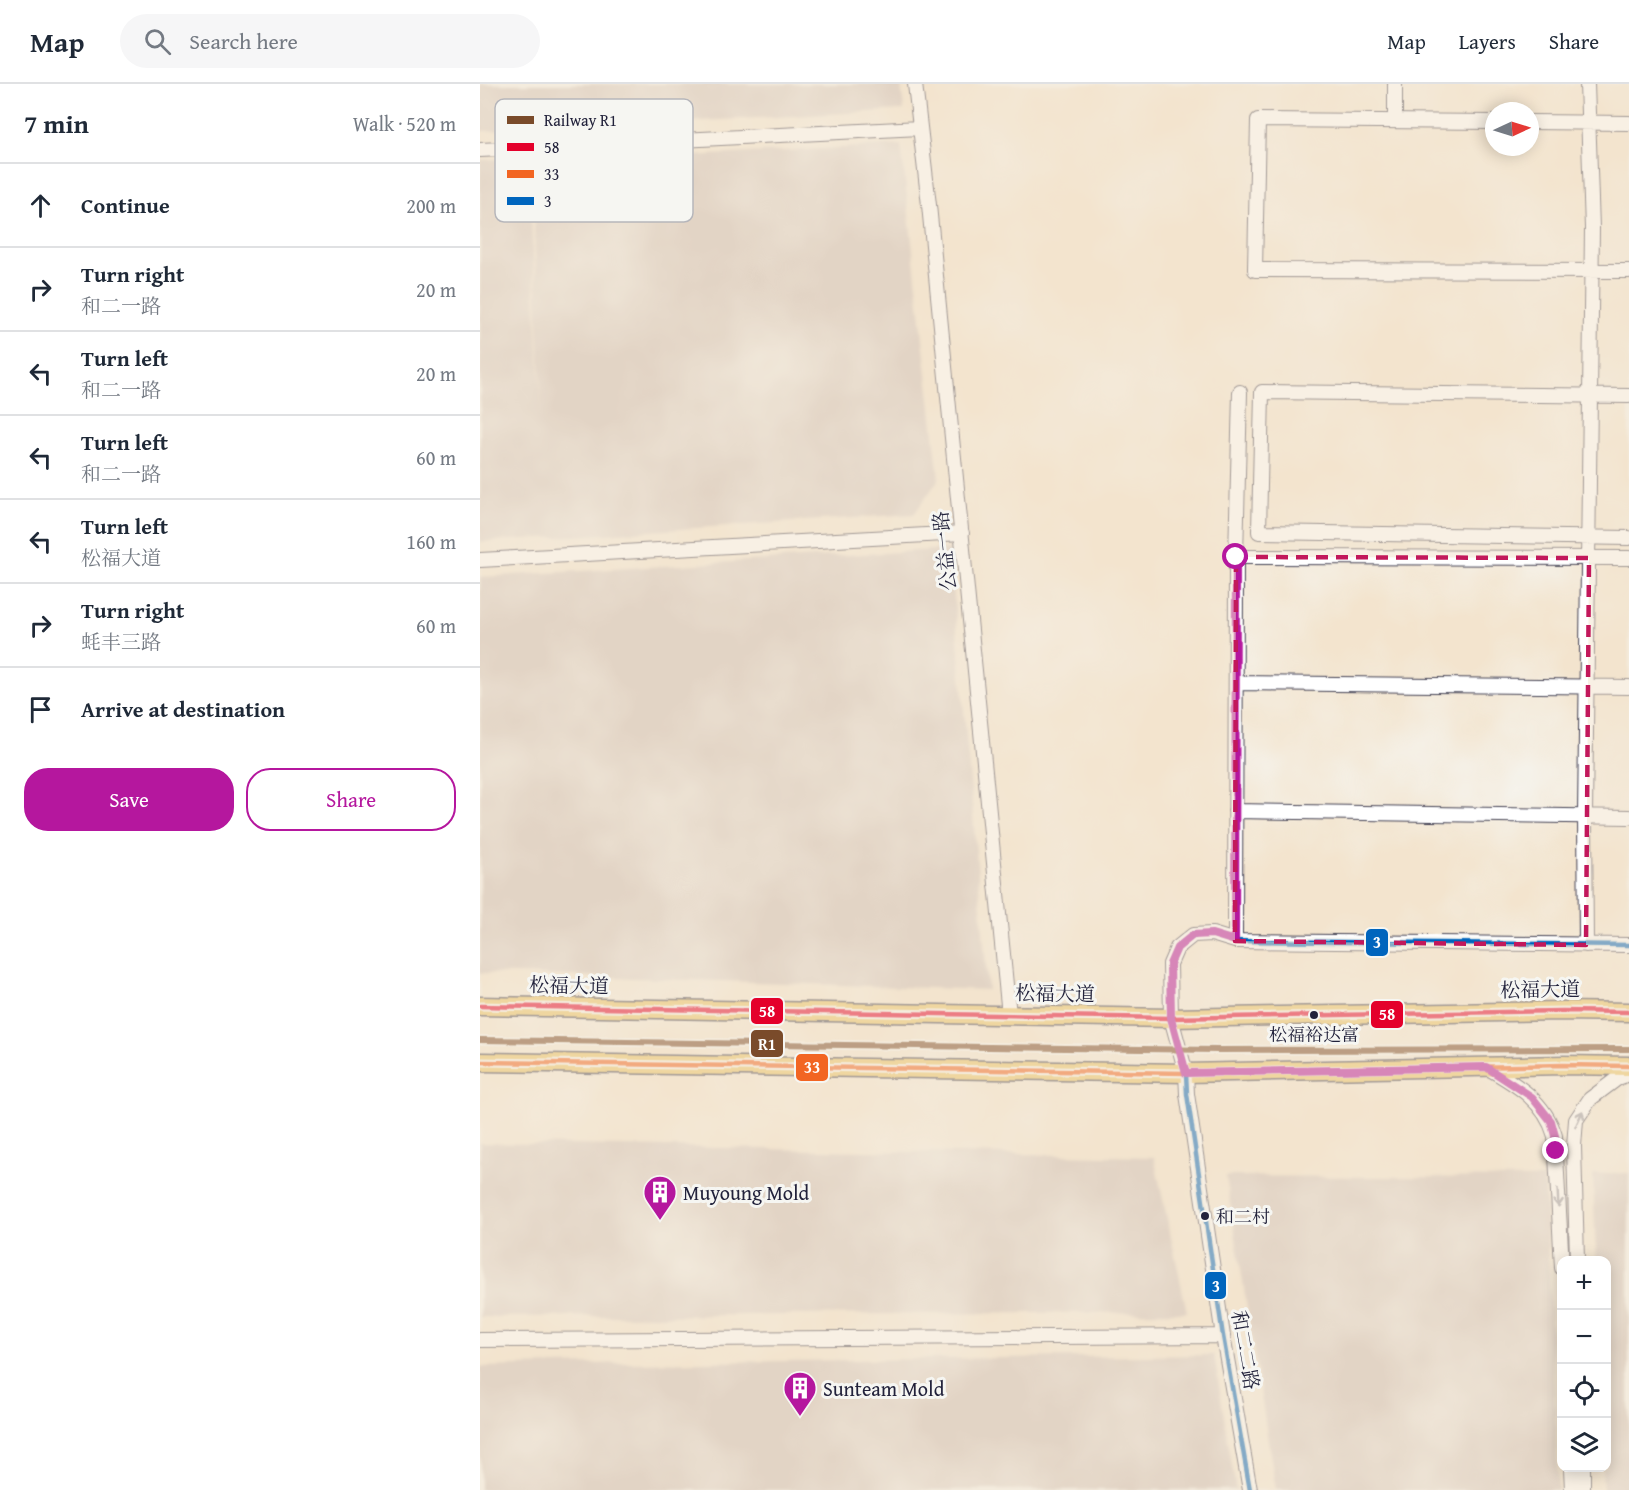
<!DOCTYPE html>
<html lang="en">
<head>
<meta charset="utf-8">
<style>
	body { margin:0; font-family:"Gentium Book Plus","Noto Serif SC",serif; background:#f6f6f7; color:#1f2937 }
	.controls { position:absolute; right:18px; bottom:18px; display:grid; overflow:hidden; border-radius:12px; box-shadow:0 3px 15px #0003 }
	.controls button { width:54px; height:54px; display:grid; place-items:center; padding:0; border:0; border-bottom:2px solid #e0e1e3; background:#fff; color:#1f2937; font:30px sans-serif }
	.compass { position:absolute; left:1005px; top:18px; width:54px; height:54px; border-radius:50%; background:#fff; box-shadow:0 3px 15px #0003; rotate:86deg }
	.stop { position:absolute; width:18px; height:18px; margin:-14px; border:4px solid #b5179e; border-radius:50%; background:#fff }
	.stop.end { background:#b5179e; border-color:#fff; box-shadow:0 2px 6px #0008 }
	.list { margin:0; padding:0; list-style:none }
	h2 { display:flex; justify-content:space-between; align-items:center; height:78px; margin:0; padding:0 24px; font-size:26px }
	h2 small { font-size:20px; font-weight:400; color:#747a83 }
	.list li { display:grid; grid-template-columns:39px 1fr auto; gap:18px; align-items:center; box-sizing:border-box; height:84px; padding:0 24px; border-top:2px solid #e0e1e3 }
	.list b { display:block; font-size:22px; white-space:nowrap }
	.list p { margin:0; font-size:20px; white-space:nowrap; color:#747a83 }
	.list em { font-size:20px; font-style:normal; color:#747a83 }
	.actions { display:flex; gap:12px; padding:18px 24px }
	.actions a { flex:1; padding:14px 0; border:2px solid #b5179e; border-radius:24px; text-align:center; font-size:21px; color:#b5179e }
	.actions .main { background:#b5179e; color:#fff }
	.icon { flex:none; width:33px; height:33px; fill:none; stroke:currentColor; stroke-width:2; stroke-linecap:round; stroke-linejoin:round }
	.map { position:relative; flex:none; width:1149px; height:1406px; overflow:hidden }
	header { display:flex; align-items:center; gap:36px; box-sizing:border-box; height:84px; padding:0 30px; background:#fff; border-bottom:2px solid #e0e1e3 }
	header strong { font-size:28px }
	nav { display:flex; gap:33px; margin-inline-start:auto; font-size:21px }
	.search { width:420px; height:54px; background:#f6f6f7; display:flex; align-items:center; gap:15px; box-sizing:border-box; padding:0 21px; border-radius:33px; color:#747a83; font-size:22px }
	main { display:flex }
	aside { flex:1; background:#fff }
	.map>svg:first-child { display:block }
	.industrial { fill:#cfc1ba }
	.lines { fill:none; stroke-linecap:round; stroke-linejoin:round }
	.minor-casing { stroke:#413f51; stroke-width:16 }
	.major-casing { stroke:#413f51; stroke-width:21 }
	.minor { stroke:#fff; stroke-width:14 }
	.major { stroke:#ebc669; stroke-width:18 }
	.bus-1-casing { stroke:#f6f6f2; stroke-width:9 }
	.bus-2-casing { stroke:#f6f6f2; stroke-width:9 }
	.bus-3-casing { stroke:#f6f6f2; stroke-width:9 }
	.bus-1 { stroke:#e4002b; stroke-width:4.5 }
	.bus-2 { stroke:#f26522; stroke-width:4.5 }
	.bus-3 { stroke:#0065bd; stroke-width:4.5 }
	.rail-1-casing { stroke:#f6f6f2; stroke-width:10 }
	.rail-1 { stroke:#7a4b2a; stroke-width:6 }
	.oneway { stroke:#9c9ca7 }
	.route { stroke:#b5179e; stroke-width:8 }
	.marked { fill:none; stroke:#c2185b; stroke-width:4.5; stroke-dasharray:12 8; stroke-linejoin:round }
	.bus-dot { fill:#22223b; stroke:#f6f6f2; stroke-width:2 }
	.labels { text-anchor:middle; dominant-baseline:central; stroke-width:6; stroke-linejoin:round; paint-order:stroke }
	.bus-label { font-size:18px; fill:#22223b; stroke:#f6f6f2 }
	.street-label { font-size:20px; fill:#22223b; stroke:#f6f6f2 }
	.poi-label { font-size:20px; fill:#22223b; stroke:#f6f6f2; text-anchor:start }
	.key { fill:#f6f6f2; stroke:#b6b6bb; stroke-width:1.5 }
	.key-label { font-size:16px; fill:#22223b }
	.line-badge { stroke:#f6f6f2; stroke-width:2 }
	.badge-label { font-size:16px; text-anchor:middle; font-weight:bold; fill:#fff }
</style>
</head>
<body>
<header>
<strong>Map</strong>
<div class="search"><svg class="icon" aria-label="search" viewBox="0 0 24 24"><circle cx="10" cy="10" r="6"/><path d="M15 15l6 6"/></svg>Search here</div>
<nav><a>Map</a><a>Layers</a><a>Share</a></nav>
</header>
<main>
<aside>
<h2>7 min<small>Walk · 520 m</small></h2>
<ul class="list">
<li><svg class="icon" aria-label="ahead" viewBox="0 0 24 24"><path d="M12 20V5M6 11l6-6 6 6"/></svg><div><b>Continue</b></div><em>200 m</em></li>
<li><svg class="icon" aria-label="right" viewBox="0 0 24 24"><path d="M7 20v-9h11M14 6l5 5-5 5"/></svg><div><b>Turn right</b><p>和二一路</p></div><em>20 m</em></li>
<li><svg class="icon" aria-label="left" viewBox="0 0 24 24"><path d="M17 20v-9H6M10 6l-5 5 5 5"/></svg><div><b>Turn left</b><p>和二一路</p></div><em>20 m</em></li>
<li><svg class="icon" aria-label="left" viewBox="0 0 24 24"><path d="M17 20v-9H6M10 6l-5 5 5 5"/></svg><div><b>Turn left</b><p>和二一路</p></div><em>60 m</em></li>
<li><svg class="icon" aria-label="left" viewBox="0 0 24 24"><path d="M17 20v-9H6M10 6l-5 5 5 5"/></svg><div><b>Turn left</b><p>松福大道</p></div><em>160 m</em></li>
<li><svg class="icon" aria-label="right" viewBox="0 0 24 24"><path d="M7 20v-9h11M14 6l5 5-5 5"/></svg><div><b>Turn right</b><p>蚝丰三路</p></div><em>60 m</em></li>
<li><svg class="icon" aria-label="arrive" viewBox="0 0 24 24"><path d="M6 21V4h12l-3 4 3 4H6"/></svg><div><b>Arrive at destination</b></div></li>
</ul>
<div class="actions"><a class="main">Save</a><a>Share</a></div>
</aside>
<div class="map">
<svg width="1149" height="1406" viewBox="0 0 1149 1406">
	<rect width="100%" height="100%" fill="#f6f6f2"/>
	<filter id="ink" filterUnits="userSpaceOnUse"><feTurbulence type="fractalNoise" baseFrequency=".0167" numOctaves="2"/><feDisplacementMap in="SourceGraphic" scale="12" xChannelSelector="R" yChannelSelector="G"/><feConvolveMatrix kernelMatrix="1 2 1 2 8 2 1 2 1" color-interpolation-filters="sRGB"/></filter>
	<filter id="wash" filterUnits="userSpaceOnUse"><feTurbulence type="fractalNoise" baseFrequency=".008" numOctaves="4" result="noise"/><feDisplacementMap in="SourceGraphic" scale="24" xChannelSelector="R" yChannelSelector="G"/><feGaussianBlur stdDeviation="1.35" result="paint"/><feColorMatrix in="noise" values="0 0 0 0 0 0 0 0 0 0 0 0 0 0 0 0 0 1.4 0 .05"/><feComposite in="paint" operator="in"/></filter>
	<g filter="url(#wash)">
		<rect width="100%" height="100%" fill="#f3e4ce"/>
		<path class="industrial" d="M 0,0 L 421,0 L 424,26 L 205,38 L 208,72 L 421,61 L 459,395 L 434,430 L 0,458 L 0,76 L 48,74 L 62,339 L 50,45 L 0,47 Z
			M 470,465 L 508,906 L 0,889 L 0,493 Z
			M 0,1059 L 674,1073 L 707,1228 L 0,1233 Z
			M 1149,1089 L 1149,1406 L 1123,1406 L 1122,1384 L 1126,1384 L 1126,1176 L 1116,1176 L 1113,1090 Z
			M 746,1092 L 1065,1094 L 1078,1406 L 796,1406 Z
			M 734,1271 L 756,1406 L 0,1406 L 0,1283 L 146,1279 Z"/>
	</g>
	<g filter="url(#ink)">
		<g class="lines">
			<defs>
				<path id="minor" d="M 435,0 L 449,121 L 529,931
					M 915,0 L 915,37
					M 1014,38 L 778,36 L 775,186 L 1149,187
					M 1050,38 L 1149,39
					M 0,66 L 440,44
					M 1149,312 L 782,308 L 779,448 L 1149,454
					M 756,473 L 1149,474
					M 0,476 L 482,449
					M 756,599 L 1149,603
					M 755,727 L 1149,733
					M 755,857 L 756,473 L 760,308
					M 1106,861 L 1105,732 L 1112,144 L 1107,0
					M 1006,983 C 1036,1000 1065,1017 1075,1052 L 1082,1184
					M 1097,1176 L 1094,1062 L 1096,1036 L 1110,1015 L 1138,994 L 1149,990
					M 0,1256 L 743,1252
					M 1091,1384 L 1092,1406
					M 1103,1384 L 1103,1406
					M 770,1406 L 743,1252 L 707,1010 L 706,989 L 691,934 L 690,880 L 697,864 L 713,851 L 732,850 L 755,857 L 1149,861"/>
				<path id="major" d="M 0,922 L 691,934 L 1083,927 L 1149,928
					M 0,978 L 706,989 L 1083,981 L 1149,982"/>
			</defs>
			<use href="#minor" class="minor-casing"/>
			<use href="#major" class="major-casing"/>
			<use href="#minor" class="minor"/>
			<use href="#major" class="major"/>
			<defs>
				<path id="bus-1" d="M 0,922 L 691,934 L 1083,927 L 1149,928"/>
				<path id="bus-2" d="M 0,978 L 706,989 L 1083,981 L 1149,982"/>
				<path id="bus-3" d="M 770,1406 L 743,1252 L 707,1010 L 706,989 L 691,934 L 690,880 L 697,864 L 713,851 L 732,850 L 755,857 L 1149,861"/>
			</defs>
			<use href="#bus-1" class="bus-1-casing"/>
			<use href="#bus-2" class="bus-2-casing"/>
			<use href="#bus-3" class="bus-3-casing"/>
			<use href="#bus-1" class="bus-1"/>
			<use href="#bus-2" class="bus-2"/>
			<use href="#bus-3" class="bus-3"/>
			<defs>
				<path id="rail-1" d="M 0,956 L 738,966 L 1149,965"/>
			</defs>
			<use href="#rail-1" class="rail-1-casing"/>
			<use href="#rail-1" class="rail-1"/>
		</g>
		<defs><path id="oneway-shaft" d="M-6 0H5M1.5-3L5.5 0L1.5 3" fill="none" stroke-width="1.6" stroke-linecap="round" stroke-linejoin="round" transform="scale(1.5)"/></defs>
		<g class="oneway">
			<use href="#oneway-shaft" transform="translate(1099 1035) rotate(-66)"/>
			<use href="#oneway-shaft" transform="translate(1078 1114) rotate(87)"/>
		</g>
	</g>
	<g class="lines" filter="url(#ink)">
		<path class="route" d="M 756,473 L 755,857 L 732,850 L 713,851 L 697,864 L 690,880 L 691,934 L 706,989 L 1006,983 L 1052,1013 L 1071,1037 L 1075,1052 L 1076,1067"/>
	</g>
	<path d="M0 0H1149V1406H0ZM 756,473 L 1109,474 L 1106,861 L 755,857 Z" fill="#f3e4ce" fill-opacity=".55" fill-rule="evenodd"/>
	<path class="marked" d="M 756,473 L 1109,474 L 1106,861 L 755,857 Z"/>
	<defs>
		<symbol id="building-pin" viewBox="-11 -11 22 30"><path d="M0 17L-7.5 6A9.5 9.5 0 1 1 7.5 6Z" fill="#b5179e" stroke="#f6f6f2"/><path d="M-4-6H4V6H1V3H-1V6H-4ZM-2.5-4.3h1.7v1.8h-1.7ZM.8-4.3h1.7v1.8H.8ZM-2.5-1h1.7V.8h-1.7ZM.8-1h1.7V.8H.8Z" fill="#fff"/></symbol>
	</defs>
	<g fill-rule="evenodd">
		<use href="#building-pin" x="161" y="1089" width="38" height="52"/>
		<use href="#building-pin" x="301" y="1285" width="38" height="52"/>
	</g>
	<g class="bus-dot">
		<circle cx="834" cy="931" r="5"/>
		<circle cx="725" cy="1132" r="5"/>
	</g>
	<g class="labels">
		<g class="bus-label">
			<text x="834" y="950">松福裕达富</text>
			<text x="736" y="1132" text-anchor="start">和二村</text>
		</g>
		<g class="street-label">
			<text transform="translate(464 467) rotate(-96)">公益一路</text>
			<text transform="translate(89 901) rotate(1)">松福大道</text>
			<text transform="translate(1060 905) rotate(-1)">松福大道</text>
			<text transform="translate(575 909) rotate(1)">松福大道</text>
			<text transform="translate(766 1266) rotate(80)">和二二路</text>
		</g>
		<g class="poi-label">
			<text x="203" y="1108">Muyoung Mold</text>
			<text x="343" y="1304">Sunteam Mold</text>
		</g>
	</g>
	<rect x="15" y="15" width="198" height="123" rx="9" class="key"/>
	<rect x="27" y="32" width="27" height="8" fill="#7a4b2a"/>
	<rect x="27" y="59" width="27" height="8" fill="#e4002b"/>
	<rect x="27" y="86" width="27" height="8" fill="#f26522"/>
	<rect x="27" y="113" width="27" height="8" fill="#0065bd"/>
	<g class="key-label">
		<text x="64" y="42">Railway R1</text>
		<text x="64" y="69">58</text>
		<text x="64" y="96">33</text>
		<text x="64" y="123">3</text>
	</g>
	<g class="line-badge">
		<rect x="885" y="844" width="24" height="29" rx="6" fill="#0065bd"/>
		<rect x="270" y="913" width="34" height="28" rx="6" fill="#e4002b"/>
		<rect x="890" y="916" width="34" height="29" rx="6" fill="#e4002b"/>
		<rect x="270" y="945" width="34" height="29" rx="6" fill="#7a4b2a"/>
		<rect x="315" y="969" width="34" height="29" rx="6" fill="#f26522"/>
		<rect x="724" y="1187" width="23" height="29" rx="6" fill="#0065bd"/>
	</g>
	<g class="badge-label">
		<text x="897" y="864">3</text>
		<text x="287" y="933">58</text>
		<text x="907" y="936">58</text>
		<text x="287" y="966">R1</text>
		<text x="332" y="989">33</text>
		<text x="736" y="1208">3</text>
	</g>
</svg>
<div class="controls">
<button>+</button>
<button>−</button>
<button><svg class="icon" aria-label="locate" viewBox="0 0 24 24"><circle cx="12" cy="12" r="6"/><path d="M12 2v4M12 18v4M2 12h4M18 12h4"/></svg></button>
<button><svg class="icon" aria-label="layers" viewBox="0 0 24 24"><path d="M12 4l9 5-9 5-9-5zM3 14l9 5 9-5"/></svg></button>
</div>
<svg class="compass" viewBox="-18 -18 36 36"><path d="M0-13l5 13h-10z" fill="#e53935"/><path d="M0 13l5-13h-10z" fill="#747a83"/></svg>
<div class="stop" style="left:756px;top:473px"></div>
<div class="stop end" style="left:1076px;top:1067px"></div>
</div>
</main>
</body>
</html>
